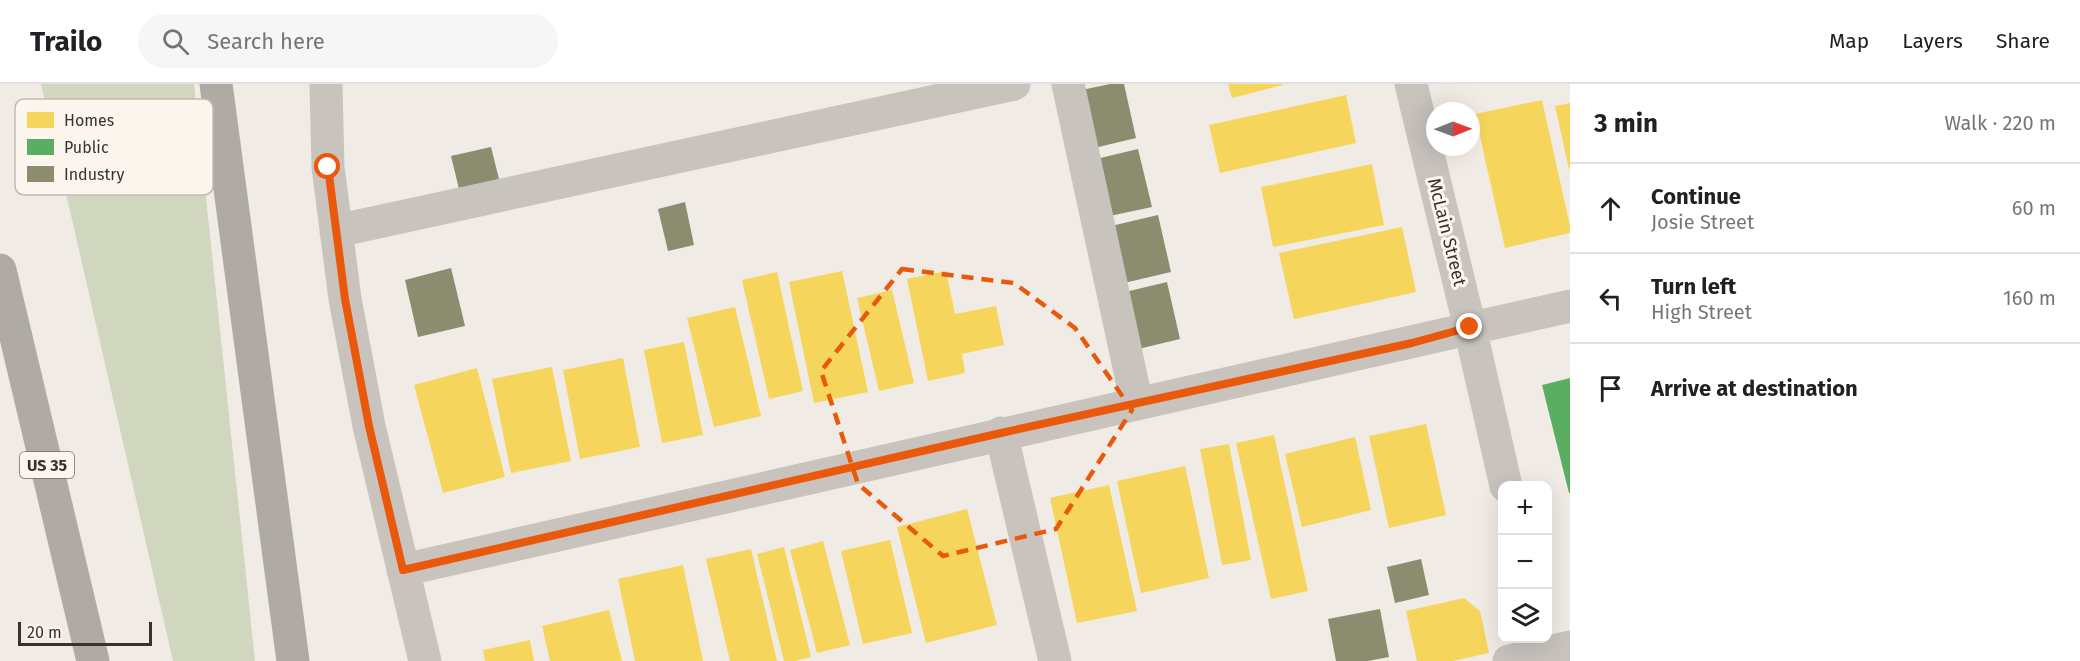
<!DOCTYPE html>
<html lang="en">
<head>
<meta charset="utf-8">
<style>
	body { margin:0; font-family:"Fira Sans",sans-serif; background:#f6f6f6; color:#202124 }
	.controls { position:absolute; right:18px; bottom:18px; display:grid; overflow:hidden; border-radius:12px; box-shadow:0 6px 24px #0002 }
	.controls button { width:54px; height:54px; display:grid; place-items:center; padding:0; border:0; border-bottom:2px solid #e0e0e0; background:#fff; color:#202124; font:30px sans-serif }
	.compass { position:absolute; left:1426px; top:18px; width:54px; height:54px; border-radius:50%; background:#fff; box-shadow:0 6px 24px #0002; rotate:89deg }
	.scale { position:absolute; left:18px; bottom:15px; width:134px; box-sizing:border-box; padding-left:6px; border:3px solid #3b302b; border-top:0; font-size:16px; line-height:21px; white-space:nowrap; color:#3b302b; -webkit-text-stroke:4px #fbf5ee; paint-order:stroke }
	.stop { position:absolute; width:18px; height:18px; margin:-14px; border:4px solid #ea580c; border-radius:50%; background:#fff }
	.stop.end { background:#ea580c; border-color:#fff; box-shadow:0 2px 6px #0008 }
	.list { margin:0; padding:0; list-style:none }
	h2 { display:flex; justify-content:space-between; align-items:center; height:78px; margin:0; padding:0 24px; font-size:26px }
	h2 small { font-size:20px; font-weight:400; color:#757577 }
	.list li { display:grid; grid-template-columns:39px 1fr auto; gap:18px; align-items:center; box-sizing:border-box; height:90px; padding:0 24px; border-top:2px solid #e0e0e0 }
	.list b { display:block; font-size:22px; white-space:nowrap }
	.list p { margin:0; font-size:20px; white-space:nowrap; color:#757577 }
	.list em { font-size:20px; font-style:normal; color:#757577 }
	.icon { flex:none; width:33px; height:33px; fill:none; stroke:currentColor; stroke-width:2; stroke-linecap:round; stroke-linejoin:round }
	.map { position:relative; flex:none; width:1570px; height:577px; overflow:hidden }
	header { display:flex; align-items:center; gap:36px; box-sizing:border-box; height:84px; padding:0 30px; background:#fff; border-bottom:2px solid #e0e0e0 }
	header strong { font-size:28px }
	nav { display:flex; gap:33px; margin-inline-start:auto; font-size:21px }
	.search { width:420px; height:54px; background:#f6f6f6; display:flex; align-items:center; gap:15px; box-sizing:border-box; padding:0 21px; border-radius:33px; color:#757577; font-size:22px }
	main { display:flex }
	aside { flex:1; background:#fff }
	.map>svg:first-child { display:block }
	.green { fill:#d1d6bf }
	.homes { fill:#f6d55c }
	.public { fill:#5aae61 }
	.industry { fill:#8c8c6e }
	.lines { fill:none; stroke-linecap:round; stroke-linejoin:round }
	.minor { stroke:#c9c3be; stroke-width:33 }
	.highway { stroke:#afaaa4; stroke-width:33 }
	.route { stroke:#ea580c; stroke-width:8 }
	.marked { fill:none; stroke:#e8590c; stroke-width:4.5; stroke-dasharray:12 8; stroke-linejoin:round }
	.labels { text-anchor:middle; dominant-baseline:central; stroke-width:6; stroke-linejoin:round; paint-order:stroke }
	.shield { fill:#fbf5ee; stroke:#756b66; stroke-width:1.5 }
	.shield-label { font-size:16px; font-weight:bold; fill:#3b302b }
	.street-label { font-size:18px; fill:#3b302b; stroke:#fbf5ee }
	.key { fill:#fbf5ee; stroke:#c1bab4; stroke-width:1.5 }
	.key-label { font-size:16px; fill:#3b302b }
</style>
</head>
<body>
<header>
<strong>Trailo</strong>
<div class="search"><svg class="icon" aria-label="search" viewBox="0 0 24 24"><circle cx="10" cy="10" r="6"/><path d="M15 15l6 6"/></svg>Search here</div>
<nav><a>Map</a><a>Layers</a><a>Share</a></nav>
</header>
<main>
<div class="map">
<svg width="1570" height="577" viewBox="0 0 1570 577">
	<rect width="100%" height="100%" fill="#f0ebe5"/>
	<path class="green" d="M 41,0 L 194,0 L 255,577 L 173,577 Z"/>
	<path class="homes" d="M 1228,0 L 1283,0 L 1283,1 L 1232,14 Z
		M 1346,11 L 1356,59 L 1220,89 L 1209,41 Z
		M 1542,16 L 1570,142 L 1570,149 L 1505,164 L 1475,30 Z
		M 1570,19 L 1570,85 L 1569,85 L 1555,22 Z
		M 1372,80 L 1384,141 L 1273,163 L 1261,103 Z
		M 1402,143 L 1416,208 L 1294,235 L 1279,169 Z
		M 842,187 L 868,308 L 814,319 L 789,198 Z
		M 946,187 L 955,230 L 996,222 L 1004,261 L 962,270 L 965,289 L 928,297 L 907,195 Z
		M 777,188 L 803,307 L 769,315 L 742,196 Z
		M 892,206 L 914,299 L 879,307 L 857,214 Z
		M 735,223 L 761,332 L 714,343 L 687,234 Z
		M 684,258 L 703,351 L 662,359 L 644,266 Z
		M 623,274 L 640,363 L 580,375 L 563,286 Z
		M 552,283 L 571,377 L 511,389 L 492,295 Z
		M 477,284 L 505,393 L 443,409 L 414,301 Z
		M 1426,340 L 1446,431 L 1389,444 L 1369,352 Z
		M 1274,351 L 1308,507 L 1271,515 L 1236,359 Z
		M 1355,353 L 1371,426 L 1302,443 L 1285,370 Z
		M 1229,360 L 1251,476 L 1222,481 L 1200,365 Z
		M 1185,382 L 1209,494 L 1141,509 L 1117,397 Z
		M 1109,401 L 1137,527 L 1077,539 L 1050,414 Z
		M 967,425 L 997,541 L 926,559 L 897,443 Z
		M 890,456 L 912,549 L 863,560 L 841,467 Z
		M 823,457 L 850,561 L 817,569 L 790,466 Z
		M 784,463 L 811,573 L 795,577 L 784,577 L 757,470 Z
		M 751,465 L 777,577 L 730,577 L 706,475 Z
		M 683,481 L 703,577 L 635,577 L 618,495 Z
		M 1464,514 L 1480,527 L 1489,569 L 1453,577 L 1417,577 L 1406,527 Z
		M 609,526 L 622,577 L 550,577 L 542,542 Z
		M 530,556 L 534,577 L 485,577 L 483,566 Z"/>
	<path class="public" d="M 1570,294 L 1570,409 L 1569,409 L 1542,301 Z"/>
	<path class="industry" d="M 1110,0 L 1124,0 L 1136,54 L 1090,65 L 1077,7 Z
		M 491,63 L 499,95 L 459,105 L 451,72 Z
		M 1138,65 L 1152,123 L 1105,133 L 1092,76 Z
		M 685,118 L 694,161 L 668,167 L 658,125 Z
		M 1158,131 L 1171,188 L 1124,199 L 1111,142 Z
		M 451,184 L 465,242 L 418,253 L 405,196 Z
		M 1167,198 L 1180,255 L 1134,266 L 1121,209 Z
		M 1421,475 L 1429,511 L 1395,519 L 1387,483 Z
		M 1380,525 L 1389,573 L 1368,577 L 1336,577 L 1328,535 Z"/>
	<g class="lines">
		<path class="minor" d="M 326,0 L 328,83 L 345,215 L 369,342 L 425,577
			M 1068,0 L 1137,320
			M 1411,0 L 1470,244 L 1506,402
			M 336,147 L 1014,0
			M 1001,349 L 1055,577
			M 403,486 L 1570,222
			M 1509,577 L 1570,563"/>
		<path class="highway" d="M 216,0 L 293,577
			M 0,186 L 93,577"/>
	</g>
	<g class="lines">
		<path class="route" d="M 328,83 L 345,215 L 369,342 L 403,486 L 1001,349 L 1412,259 L 1470,243"/>
	</g>
	<path class="marked" d="M 902,185 L 1014,199 L 1075,244 L 1132,326 L 1056,445 L 943,472 L 858,400 L 821,287 Z"/>
	<g class="labels">
		<rect class="shield" x="20" y="368" width="54" height="26" rx="4.5"/>
		<g class="shield-label">
			<text x="47" y="381">US 35</text>
		</g>
		<g class="street-label">
			<text transform="translate(1447 148) rotate(76)">McLain Street</text>
		</g>
	</g>
	<rect x="15" y="15" width="198" height="96" rx="9" class="key"/>
	<rect x="27" y="28" width="27" height="16" fill="#f6d55c"/>
	<rect x="27" y="55" width="27" height="16" fill="#5aae61"/>
	<rect x="27" y="82" width="27" height="16" fill="#8c8c6e"/>
	<g class="key-label">
		<text x="64" y="42">Homes</text>
		<text x="64" y="69">Public</text>
		<text x="64" y="96">Industry</text>
	</g>
</svg>
<div class="controls">
<button>+</button>
<button>−</button>
<button><svg class="icon" aria-label="layers" viewBox="0 0 24 24"><path d="M12 4l9 5-9 5-9-5zM3 14l9 5 9-5"/></svg></button>
</div>
<svg class="compass" viewBox="-18 -18 36 36"><path d="M0-13l5 13h-10z" fill="#e53935"/><path d="M0 13l5-13h-10z" fill="#757577"/></svg>
<div class="scale">20 m</div>
<div class="stop" style="left:328px;top:83px"></div>
<div class="stop end" style="left:1470px;top:243px"></div>
</div>
<aside>
<h2>3 min<small>Walk · 220 m</small></h2>
<ul class="list">
<li><svg class="icon" aria-label="ahead" viewBox="0 0 24 24"><path d="M12 20V5M6 11l6-6 6 6"/></svg><div><b>Continue</b><p>Josie Street</p></div><em>60 m</em></li>
<li><svg class="icon" aria-label="left" viewBox="0 0 24 24"><path d="M17 20v-9H6M10 6l-5 5 5 5"/></svg><div><b>Turn left</b><p>High Street</p></div><em>160 m</em></li>
<li><svg class="icon" aria-label="arrive" viewBox="0 0 24 24"><path d="M6 21V4h12l-3 4 3 4H6"/></svg><div><b>Arrive at destination</b></div></li>
</ul>
</aside>
</main>
</body>
</html>
